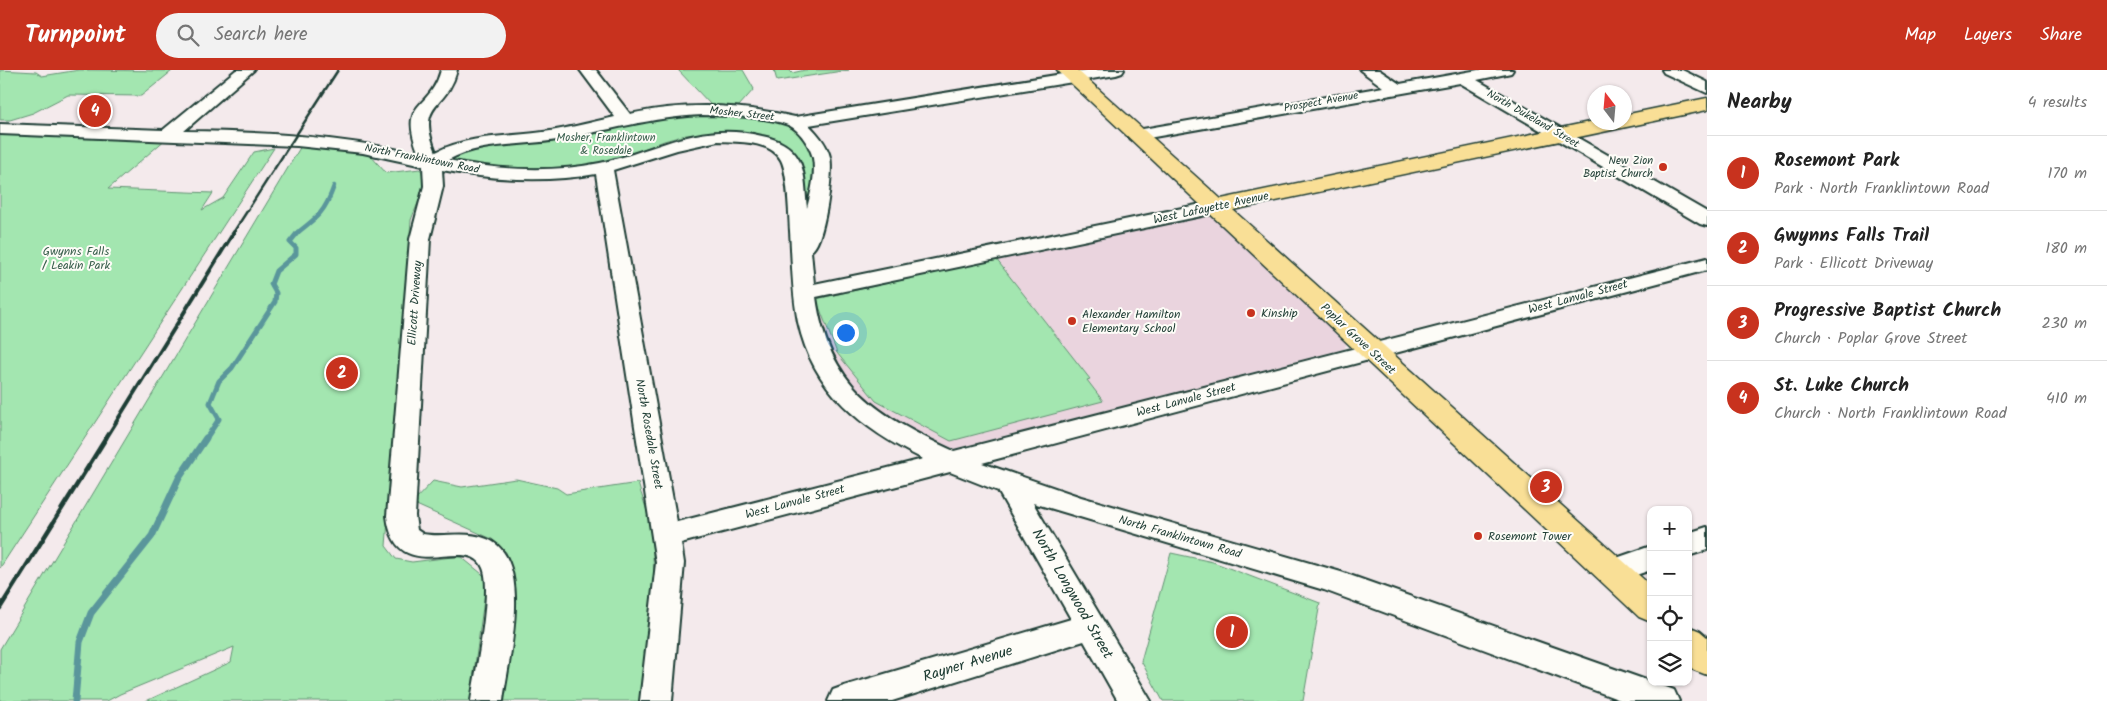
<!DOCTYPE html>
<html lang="en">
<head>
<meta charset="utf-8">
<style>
	body { margin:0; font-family:Kalam,sans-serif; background:#f2f2f2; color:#222 }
	.controls { position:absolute; right:15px; bottom:15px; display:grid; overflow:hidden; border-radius:10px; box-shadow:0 1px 4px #0004 }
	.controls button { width:45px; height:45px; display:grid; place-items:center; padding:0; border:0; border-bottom:1px solid #e0e0e0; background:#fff; color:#222; font:25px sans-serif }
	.compass { position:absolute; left:1587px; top:15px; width:45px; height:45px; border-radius:50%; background:#fff; box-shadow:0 1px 4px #0004; rotate:344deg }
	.you { position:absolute; left:845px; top:262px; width:18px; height:18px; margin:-12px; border:4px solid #fff; border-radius:50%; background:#1a73e8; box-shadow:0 0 0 8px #1a73e833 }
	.badge { display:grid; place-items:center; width:32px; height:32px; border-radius:50%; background:#c8321e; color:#fff; font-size:16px; font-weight:700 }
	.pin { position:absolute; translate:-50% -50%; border:2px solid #fff; box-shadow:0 1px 5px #0006 }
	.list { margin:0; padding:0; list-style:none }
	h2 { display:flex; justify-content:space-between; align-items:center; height:65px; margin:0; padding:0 20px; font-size:21px }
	h2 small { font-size:16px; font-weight:400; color:#767676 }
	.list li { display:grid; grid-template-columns:32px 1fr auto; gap:15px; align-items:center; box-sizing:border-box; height:75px; padding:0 20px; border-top:1px solid #e0e0e0 }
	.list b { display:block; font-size:19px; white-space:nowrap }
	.list p { margin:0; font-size:16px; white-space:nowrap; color:#767676 }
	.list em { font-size:16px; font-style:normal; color:#767676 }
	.icon { flex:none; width:28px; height:28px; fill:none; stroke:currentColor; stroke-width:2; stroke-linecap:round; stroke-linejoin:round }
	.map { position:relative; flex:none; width:1707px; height:631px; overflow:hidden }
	header { display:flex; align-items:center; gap:30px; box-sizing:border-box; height:70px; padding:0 25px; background:#c8321e; color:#fff }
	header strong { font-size:24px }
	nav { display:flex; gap:28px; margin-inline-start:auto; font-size:18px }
	.search { width:350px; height:45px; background:#f2f2f2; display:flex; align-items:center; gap:12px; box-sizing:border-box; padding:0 18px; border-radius:28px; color:#767676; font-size:19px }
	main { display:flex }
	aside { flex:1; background:#fff }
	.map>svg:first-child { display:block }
	.built { fill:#ead4de }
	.green { fill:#a3e6b0; stroke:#619272 }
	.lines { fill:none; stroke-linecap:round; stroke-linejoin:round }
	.stream-far2 { stroke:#5a969b; stroke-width:4.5 }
	.stream-far1 { stroke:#5a969b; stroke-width:5 }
	.stream { stroke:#5a969b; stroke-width:7 }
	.minor-casing { stroke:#1f3d34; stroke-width:4 }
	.major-casing { stroke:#1f3d34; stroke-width:3 }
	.minor { fill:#fdfcf7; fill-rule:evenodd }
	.major { fill:#f9df96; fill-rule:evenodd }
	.rail-far2 { stroke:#1f3d34; stroke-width:2.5 }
	.rail-far1 { stroke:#1f3d34; stroke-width:4 }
	.rail { stroke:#1f3d34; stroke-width:4.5 }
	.poi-dot { fill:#c8321e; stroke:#fdfcf7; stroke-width:2 }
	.labels { text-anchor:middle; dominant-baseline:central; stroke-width:4; stroke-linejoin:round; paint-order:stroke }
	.far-street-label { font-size:11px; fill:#1f3d34; stroke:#fdfcf7 }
	.far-park-label { font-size:11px; fill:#395f4d; stroke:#fdfcf7 }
	.far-poi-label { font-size:11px; fill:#1f3d34; stroke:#fdfcf7; text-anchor:end }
	.street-label { font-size:12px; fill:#1f3d34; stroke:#fdfcf7 }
	.park-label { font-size:12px; fill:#395f4d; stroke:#fdfcf7 }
	.poi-label { font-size:12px; fill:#1f3d34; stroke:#fdfcf7; text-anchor:start }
	.near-street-label { font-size:15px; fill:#1f3d34; stroke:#fdfcf7 }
</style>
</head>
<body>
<header>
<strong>Turnpoint</strong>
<div class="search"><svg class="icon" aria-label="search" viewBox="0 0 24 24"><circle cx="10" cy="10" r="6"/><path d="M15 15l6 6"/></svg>Search here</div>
<nav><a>Map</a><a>Layers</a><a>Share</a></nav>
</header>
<main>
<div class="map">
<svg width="1707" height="631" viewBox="0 0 1707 631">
	<rect width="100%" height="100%" fill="#f4eaec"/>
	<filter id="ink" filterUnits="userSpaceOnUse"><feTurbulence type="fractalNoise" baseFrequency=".02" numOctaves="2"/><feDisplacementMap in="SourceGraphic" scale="10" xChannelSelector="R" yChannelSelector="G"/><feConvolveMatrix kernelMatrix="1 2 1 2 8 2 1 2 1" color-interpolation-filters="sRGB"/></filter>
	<g filter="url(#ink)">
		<path class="built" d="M 1204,145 L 1214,148 L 1343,269 L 1347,273 L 1344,279 L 954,379 L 913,363 L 880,342 L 855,322 L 839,299 L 830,282 L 815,233 L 816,229 L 822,226 Z"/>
		<path class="green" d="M 0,0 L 36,2 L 42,6 L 79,0 L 172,1 L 141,26 L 68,25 L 33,43 L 10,50 L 0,50 Z
			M 678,0 L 743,0 L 754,19 L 739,36 L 711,35 Z
			M 774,0 L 789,0 L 792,3 L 805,0 L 849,0 L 777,11 Z
			M 714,44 C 749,47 798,43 810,84 C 812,89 814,95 814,99 C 814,114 808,131 806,146 L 797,94 L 772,70 L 748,63 L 724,62 L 686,65 L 664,71 L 615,90 L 571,98 L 505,98 L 455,92 L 450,87 L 454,82 L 647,48 Z
			M 0,62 L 167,68 L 108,119 L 213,123 L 202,140 L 223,128 L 254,82 L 274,78 L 0,498 Z
			M 301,76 L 341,79 L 370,85 L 386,103 L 420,99 C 430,112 416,136 411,150 L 386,476 L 396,489 L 412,492 L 460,486 L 487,508 L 470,631 L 146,631 L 231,592 L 234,577 L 120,624 L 107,631 L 0,631 L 0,579 Z
			M 996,189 L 1090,309 L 1087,310 L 1103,331 L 951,371 L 876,331 L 837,283 L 816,229 Z
			M 516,409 L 557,418 L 566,424 L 638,413 C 641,425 647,438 649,450 C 659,509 651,572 643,631 L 498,631 L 513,502 L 506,482 L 492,469 L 412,433 L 433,411 L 462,417 Z
			M 1171,483 L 1213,492 L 1320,533 L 1303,631 L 1163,631 L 1141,591 Z"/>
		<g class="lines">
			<path class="stream-far2" d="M 297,163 C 318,147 325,142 334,116"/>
			<path class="stream-far1" d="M 205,370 L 219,349 L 210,333 L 219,311 L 232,298 L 275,232 L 276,223 L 271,214 L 276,201 L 296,184 L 296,178 L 290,172 L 298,162"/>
			<path class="stream" d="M 75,631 L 80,572 L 91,543 L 152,466 L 179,408 L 206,368"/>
			<defs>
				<path id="minor" d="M 236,0 L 254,0 L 184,61 C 265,62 340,66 419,84 C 397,29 430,42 441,0 L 457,0 C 447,41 415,31 436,82 C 469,65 507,67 543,62 C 567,59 591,52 615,47 L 580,0 L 596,0 L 630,44 C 685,32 740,34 795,47 L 1087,0 L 1124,0 L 1122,3 L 1116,5 L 809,55 C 818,64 827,74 830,87 C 834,102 824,175 811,181 L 814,214 L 1216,131 L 1223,133 L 1226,137 L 1223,141 L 1216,143 L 816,227 C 828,316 878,346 954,381 L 1707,188 L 1707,200 L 982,393 L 1081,427 L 1341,502 L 1663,616 L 1674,620 L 1679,631 L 1623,631 L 1324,520 L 1033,433 L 1151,631 L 1118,631 L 1084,571 L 892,631 L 828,631 L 833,620 L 844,616 L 1071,549 L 998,421 L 950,402 L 681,473 L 684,493 L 672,631 L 640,631 L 656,493 L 596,104 C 545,113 493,110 442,100 L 443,116 L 430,169 L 415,446 L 417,460 L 423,464 C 445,468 465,460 487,469 C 535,488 508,592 503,631 L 471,631 C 475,604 493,521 483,498 C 468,462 396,521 387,446 L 410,169 L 424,116 L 423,96 L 363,83 L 297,76 L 0,64 L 0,54 L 163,60 ZM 703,45 C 728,46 764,46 788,55 C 800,60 810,76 813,88 C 816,104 811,123 807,138 C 805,123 806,104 799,90 C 791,75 777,69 762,66 C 698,51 659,80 600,93 C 551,103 497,100 448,90 C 480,72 522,76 557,70 C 606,61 652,47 703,45 ZM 718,71 C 737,72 770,70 781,90 C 788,103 789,144 790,161 C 792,191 792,222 798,252 C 813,321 862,359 923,389 L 677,452 L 613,100 L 677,80 Z
					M 1360,0 L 1379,0 L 1400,14 L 1478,0 L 1513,0 L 1511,3 L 1477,10 L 1707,142 L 1707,156 L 1700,154 L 1460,13 L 1137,70 L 1131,69 L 1128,65 L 1131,61 L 1137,60 L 1383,17 Z
					M 1662,0 L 1682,0 L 1707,12 L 1707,23 L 1664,3 Z
					M 1707,457 L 1707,480 L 1688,486 L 1688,463 Z
					M 1651,476 L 1651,500 L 1612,513 L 1602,509 L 1598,501 L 1602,493 Z"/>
				<path id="major" d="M 1057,0 L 1077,0 L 1221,129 L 1594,51 L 1594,52 L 1624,52 L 1624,45 L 1707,28 L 1707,40 L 1233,140 L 1651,516 L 1651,552 L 1639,547 Z
					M 1688,556 L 1700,561 L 1707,567 L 1707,605 L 1694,600 L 1688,595 Z"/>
			</defs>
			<use href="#minor" class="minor-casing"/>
			<use href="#major" class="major-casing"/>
			<use href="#minor" class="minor"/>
			<use href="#major" class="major"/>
			<path class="rail-far2" d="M 233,163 L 338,0"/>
			<path class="rail-far1" d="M 105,370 L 234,162"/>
			<path class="rail" d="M 0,538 L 106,368"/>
		</g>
	</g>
	<g class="poi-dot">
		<circle cx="1663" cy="97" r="5"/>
		<circle cx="1251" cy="243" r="5"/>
		<circle cx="1072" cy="251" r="5"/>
		<circle cx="1478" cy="466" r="5"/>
	</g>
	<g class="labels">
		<g class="far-street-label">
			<text transform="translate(1321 32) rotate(-10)">Prospect Avenue</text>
			<text transform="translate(742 44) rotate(6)">Mosher Street</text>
			<text transform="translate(1533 49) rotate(30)">North Dukeland Street</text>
			<text transform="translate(422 89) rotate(11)">North Franklintown Road</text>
		</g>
		<g class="far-park-label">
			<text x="606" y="68">Mosher, Franklintown<tspan x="606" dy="13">&amp; Rosedale</tspan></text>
		</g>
		<g class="far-poi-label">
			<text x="1653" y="91">New Zion<tspan x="1653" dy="13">Baptist Church</tspan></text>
		</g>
		<g class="street-label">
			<text transform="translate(1211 138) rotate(-12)">West Lafayette Avenue</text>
			<text transform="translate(1578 227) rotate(-15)">West Lanvale Street</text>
			<text transform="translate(415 233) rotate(-86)">Ellicott Driveway</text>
			<text transform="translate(1358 269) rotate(43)">Poplar Grove Street</text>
			<text transform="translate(1186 330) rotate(-15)">West Lanvale Street</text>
			<text transform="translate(649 364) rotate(80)">North Rosedale Street</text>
			<text transform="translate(795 432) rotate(-15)">West Lanvale Street</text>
			<text transform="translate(1180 467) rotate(16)">North Franklintown Road</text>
		</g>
		<g class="park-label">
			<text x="76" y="181">Gwynns Falls<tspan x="76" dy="14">/ Leakin Park</tspan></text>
		</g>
		<g class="poi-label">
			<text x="1261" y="243">Kinship</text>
			<text x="1082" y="244">Alexander Hamilton<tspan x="1082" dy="14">Elementary School</tspan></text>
			<text x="1488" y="466">Rosemont Tower</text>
		</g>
		<g class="near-street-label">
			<text transform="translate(1072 524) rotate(60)">North Longwood Street</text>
			<text transform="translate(968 594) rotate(-17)">Rayner Avenue</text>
		</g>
	</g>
</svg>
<div class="controls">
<button>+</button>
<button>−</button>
<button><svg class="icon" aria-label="locate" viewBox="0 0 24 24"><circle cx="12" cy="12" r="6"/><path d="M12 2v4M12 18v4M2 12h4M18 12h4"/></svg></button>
<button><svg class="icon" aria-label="layers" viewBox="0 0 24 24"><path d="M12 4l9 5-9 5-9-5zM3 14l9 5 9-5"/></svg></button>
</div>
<svg class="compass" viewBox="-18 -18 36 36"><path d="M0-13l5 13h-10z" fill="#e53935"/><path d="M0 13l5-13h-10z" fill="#767676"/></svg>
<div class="you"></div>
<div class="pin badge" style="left:1232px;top:562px">1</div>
<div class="pin badge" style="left:342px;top:303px">2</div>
<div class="pin badge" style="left:1546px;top:417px">3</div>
<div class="pin badge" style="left:95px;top:41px">4</div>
</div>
<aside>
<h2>Nearby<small>4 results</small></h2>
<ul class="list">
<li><span class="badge">1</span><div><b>Rosemont Park</b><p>Park · North Franklintown Road</p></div><em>170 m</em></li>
<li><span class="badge">2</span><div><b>Gwynns Falls Trail</b><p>Park · Ellicott Driveway</p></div><em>180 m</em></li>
<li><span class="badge">3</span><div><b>Progressive Baptist Church</b><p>Church · Poplar Grove Street</p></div><em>230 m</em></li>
<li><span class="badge">4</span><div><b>St. Luke Church</b><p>Church · North Franklintown Road</p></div><em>410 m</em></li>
</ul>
</aside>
</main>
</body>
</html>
